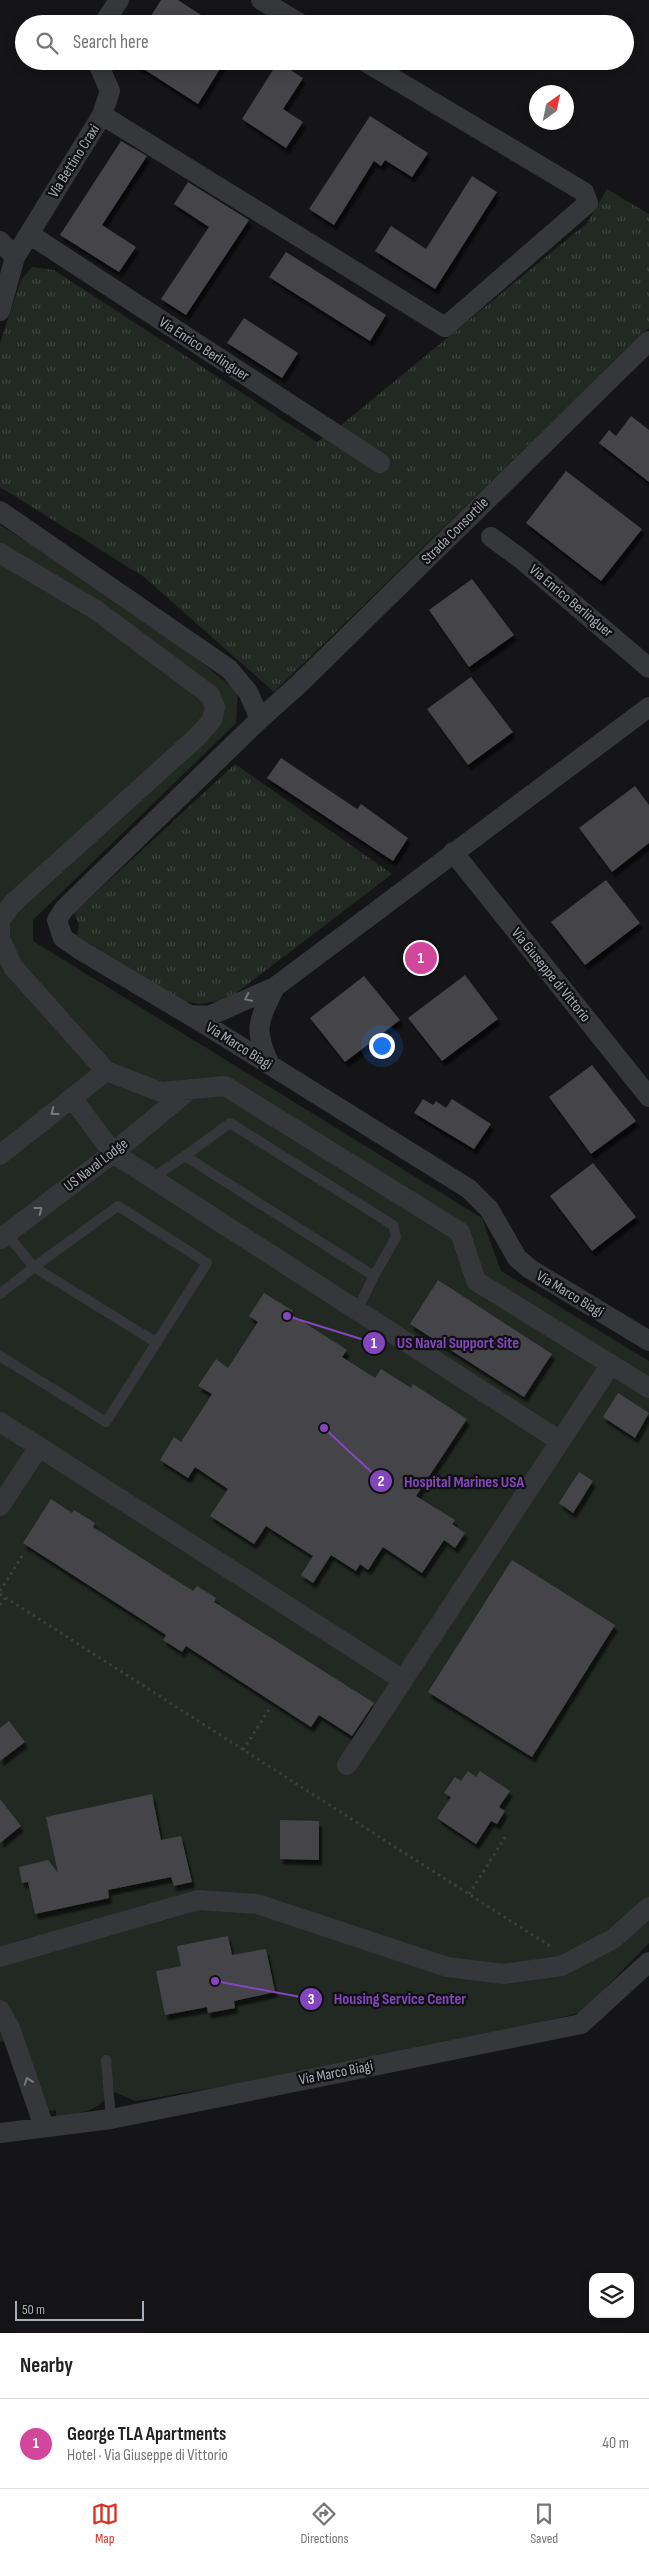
<!DOCTYPE html>
<html lang="en">
<head>
<meta charset="utf-8">
<style>
	body { margin:0; font-family:"Sofia Sans Condensed",sans-serif; background:#f2f2f2; color:#222 }
	.controls { position:absolute; right:15px; bottom:15px; display:grid; overflow:hidden; border-radius:10px; box-shadow:0 2px 12px #0003 }
	.controls button { width:45px; height:45px; display:grid; place-items:center; padding:0; border:0; border-bottom:1px solid #e0e0e0; background:#fff; color:#222; font:25px sans-serif }
	.compass { position:absolute; left:529px; top:85px; width:45px; height:45px; border-radius:50%; background:#fff; box-shadow:0 2px 12px #0003; rotate:33deg }
	.scale { position:absolute; left:15px; bottom:12px; width:129px; box-sizing:border-box; padding-left:5px; border:2px solid #a8acb6; border-top:0; font-size:14px; line-height:18px; white-space:nowrap; color:#a8acb6; -webkit-text-stroke:4px #101012; paint-order:stroke }
	.you { position:absolute; left:381px; top:1045px; width:18px; height:18px; margin:-12px; border:4px solid #fff; border-radius:50%; background:#1a73e8; box-shadow:0 0 0 8px #1a73e833 }
	.badge { display:grid; place-items:center; width:32px; height:32px; border-radius:50%; background:#d93025; color:#fff; font-size:16px; font-weight:700 }
	.pin { position:absolute; translate:-50% -50%; border:2px solid #fff; box-shadow:0 1px 5px #0006 }
	.list { margin:0; padding:0; list-style:none }
	h2 { display:flex; justify-content:space-between; align-items:center; height:65px; margin:0; padding:0 20px; font-size:21px }
	h2 small { font-size:16px; font-weight:400; color:#767676 }
	.list li { display:grid; grid-template-columns:32px 1fr auto; gap:15px; align-items:center; box-sizing:border-box; height:90px; padding:0 20px; border-top:1px solid #e0e0e0 }
	.list b { display:block; font-size:19px; white-space:nowrap }
	.list p { margin:0; font-size:16px; white-space:nowrap; color:#767676 }
	.list em { font-size:16px; font-style:normal; color:#767676 }
	.icon { flex:none; width:28px; height:28px; fill:none; stroke:currentColor; stroke-width:2; stroke-linecap:round; stroke-linejoin:round }
	.map { position:relative; flex:none; width:649px; height:2333px; overflow:hidden }
	.search { position:absolute; background:#fff; box-shadow:0 2px 12px #0003; left:15px; right:15px; top:15px; height:55px; display:flex; align-items:center; gap:12px; box-sizing:border-box; padding:0 18px; border-radius:28px; color:#767676; font-size:19px }
	.sheet { height:155px; background:#fff }
	nav { display:flex; justify-content:space-around; align-items:center; box-sizing:border-box; height:70px; border-top:1px solid #e0e0e0; background:#fff; font-size:14px; color:#767676 }
	nav a { display:grid; justify-items:center; gap:2px }
	nav .on { color:#d93025 }
	.map>svg:first-child { display:block }
	.grass { fill:url(#grass-tufts) }
	.green { fill:#222922 }
	.building { fill:#44454a; filter:url(#shadow) }
	.lines { fill:none; stroke-linecap:round; stroke-linejoin:round }
	.path { stroke:#3c3e42; stroke-width:3; stroke-dasharray:2.5 4; stroke-linecap:butt }
	.service { stroke:#36373b; stroke-width:10 }
	.minor { stroke:#36373b; stroke-width:20 }
	.oneway { stroke:#75777f }
	.labels { text-anchor:middle; dominant-baseline:central; stroke-width:4.5; stroke-linejoin:round; paint-order:stroke }
	.street-label { font-size:15px; fill:#a8acb6; stroke:#101012 }
	.leader { fill:none; stroke:#8446bd; stroke-width:2 }
	.callout-dot { fill:#8446bd; stroke:#101012; stroke-width:2 }
	.mark-label { font-size:15px; text-anchor:middle; font-weight:bold; fill:#fff }
	.callout-label { font-size:16px; text-anchor:middle; font-weight:bold; fill:#8446bd; stroke:#101012; stroke-width:4.5; stroke-linejoin:round; paint-order:stroke }
</style>
</head>
<body>
<div class="map">
<svg width="649" height="2333" viewBox="0 0 649 2333">
	<defs>
		<pattern id="grass-tufts" width="24" height="20" patternUnits="userSpaceOnUse" patternTransform="scale(1.25)"><rect width="24" height="20" fill="#222922"/><path d="M3 7l-1-3M5 7V3M7 7l1-3M15 17l-1-3M17 17v-4M19 17l1-3" fill="none" stroke="#3f4540"/></pattern>
		<filter id="shadow"><feDropShadow dx="3" dy="5.5" stdDeviation="1" flood-color="#0009"/></filter>
	</defs>
	<rect width="100%" height="100%" fill="#151517"/>
	<path class="grass" d="M 607,189 L 649,214 L 649,328 L 274,692 L 144,577 L 0,487 L 0,343 L 21,280 L 32,267 L 54,270 L 317,442 L 345,422 L 587,223 Z
		M 235,764 L 392,874 L 227,1000 L 198,1004 L 183,1001 L 77,936 L 79,924 L 74,913 Z"/>
	<path class="green" d="M 0,525 L 127,603 L 238,692 L 236,723 L 33,920 L 33,941 L 482,1218 L 501,1271 L 649,1361 L 649,1943 L 582,2012 L 417,2054 L 135,2101 L 114,2092 L 113,2086 C 102,2113 81,2112 56,2118 L 56,2110 L 38,2113 L 12,2039 L 0,2042 Z"/>
	<path class="building" d="M 161,0 L 178,0 L 215,24 L 146,24 Z
		M 131,61 L 225,61 L 198,104 Z
		M 278,62 L 303,78 L 283,109 L 303,122 L 286,148 L 242,119 Z
		M 370,116 L 428,153 L 412,177 L 385,160 L 381,166 L 374,161 L 334,225 L 309,209 Z
		M 121,141 L 147,156 L 102,225 L 136,247 L 119,272 L 60,235 Z
		M 472,176 L 497,192 L 435,289 L 375,251 L 391,226 L 426,249 Z
		M 188,182 L 249,220 L 186,315 L 161,299 L 209,227 L 174,204 Z
		M 286,252 L 386,315 L 370,341 L 269,277 Z
		M 244,318 L 298,353 L 282,378 L 227,343 Z
		M 631,416 L 649,430 L 649,482 L 599,443 L 609,430 L 616,436 Z
		M 566,471 L 642,529 L 601,581 L 526,523 Z
		M 472,579 L 514,635 L 469,667 L 429,610 Z
		M 471,677 L 513,732 L 468,765 L 427,709 Z
		M 281,758 L 357,809 L 361,804 L 408,838 L 393,861 L 267,778 Z
		M 635,786 L 649,805 L 649,843 L 612,872 L 579,828 Z
		M 606,880 L 640,923 L 585,965 L 551,922 Z
		M 465,975 L 498,1019 L 442,1061 L 408,1018 Z
		M 364,976 L 400,1020 L 345,1062 L 310,1018 Z
		M 592,1065 L 636,1121 L 591,1154 L 549,1097 Z
		M 423,1099 L 433,1105 L 436,1101 L 446,1108 L 452,1099 L 491,1124 L 474,1149 L 414,1113 Z
		M 593,1163 L 636,1217 L 592,1251 L 550,1196 Z
		M 438,1280 L 552,1354 L 524,1397 L 410,1324 Z
		M 264,1293 L 293,1311 L 291,1314 L 347,1350 L 342,1357 L 375,1378 L 381,1369 L 411,1388 L 413,1384 L 467,1419 L 416,1496 L 455,1520 L 452,1524 L 465,1533 L 455,1548 L 444,1540 L 422,1573 L 383,1547 L 368,1570 L 360,1564 L 356,1571 L 331,1555 L 313,1583 L 301,1575 L 313,1556 L 266,1526 L 254,1544 L 210,1516 L 228,1489 L 195,1467 L 188,1478 L 160,1460 L 174,1437 L 181,1442 L 212,1394 L 198,1386 L 216,1359 L 228,1368 L 258,1322 L 249,1316 Z
		M 618,1393 L 649,1413 L 635,1438 L 603,1417 Z
		M 579,1472 L 593,1481 L 573,1513 L 559,1503 Z
		M 51,1499 L 72,1513 L 74,1510 L 95,1523 L 93,1527 L 193,1591 L 197,1586 L 216,1598 L 214,1602 L 374,1703 L 352,1736 L 319,1715 L 311,1727 L 186,1646 L 182,1652 L 163,1640 L 166,1635 L 23,1543 Z
		M 512,1560 L 615,1625 L 532,1757 L 428,1692 Z
		M 9,1721 L 25,1742 L 0,1761 L 0,1728 Z
		M 468,1771 L 476,1777 L 480,1771 L 510,1791 L 499,1807 L 505,1811 L 497,1824 L 491,1821 L 476,1844 L 437,1818 L 451,1797 L 444,1793 L 455,1777 L 461,1781 Z
		M 152,1794 L 161,1840 L 181,1836 L 192,1882 L 174,1886 L 171,1877 L 108,1890 L 109,1898 L 35,1914 L 28,1882 L 22,1883 L 19,1867 L 48,1860 L 58,1873 L 46,1817 Z
		M 0,1799 L 21,1826 L 0,1843 Z
		M 280,1820 L 319,1821 L 319,1860 L 280,1859 Z
		M 228,1936 L 232,1955 L 266,1949 L 275,1992 L 234,2001 L 235,2008 L 208,2013 L 207,2007 L 165,2015 L 156,1971 L 181,1966 L 177,1946 Z"/>
	<g class="lines">
		<path class="path" d="M 0,1591 L 24,1553
			M 0,1594 L 553,1948
			M 0,1605 L 5,1598
			M 243,1750 L 270,1708
			M 469,1894 L 506,1836"/>
		<path class="service" d="M 185,1156 L 230,1123 L 393,1225 L 396,1237 L 374,1276
			M 152,1178 L 185,1156 L 374,1276 L 357,1310
			M 0,1294 L 34,1267 L 157,1343
			M 0,1356 L 106,1422 L 207,1263 L 118,1206 L 34,1267 L 7,1234
			M 106,2060 L 111,2119"/>
		<path class="minor" d="M 261,0 L 301,24
			M 103,24 L 119,0
			M 102,115 L 445,327 L 588,203 L 584,192 L 364,61
			M 29,234 L 380,463
			M 0,241 L 15,257 L 0,311
			M 15,257 L 102,115 L 110,91 L 97,61
			M 649,341 L 298,685 L 260,719 L 64,909 L 57,920 L 63,938 L 82,951 L 201,1022 L 469,1189 L 489,1209 L 517,1258 L 530,1269 L 649,1341
			M 0,511 L 229,669 L 248,692 L 260,719
			M 491,537 L 521,559 L 649,668
			M 0,553 L 96,610 L 210,695 L 215,707 L 212,720 L 197,737 L 13,903 L 0,920 L 0,935
			M 453,852 L 649,1097
			M 0,939 L 13,967 L 106,1071 L 161,1092 L 225,1086 L 460,1232 L 476,1281 L 649,1388
			M 190,1015 L 209,1016 L 275,987 L 649,707
			M 270,1065 C 253,1029 258,1022 275,987
			M 72,1098 L 113,1153 L 560,1441
			M 0,1155 L 106,1071
			M 0,1239 L 113,1153 L 190,1089
			M 0,1422 L 403,1680 L 611,1364
			M 0,1506 L 39,1447
			M 347,1765 L 403,1680
			M 0,1957 L 198,1900 L 257,1904 L 447,1967 L 504,1974 L 561,1966 L 613,1939 L 649,1907
			M 0,2010 L 10,2028 L 44,2127
			M 0,2133 L 111,2119 L 581,2024 L 649,1962"/>
	</g>
	<defs><path id="oneway-chevron" d="M-2-3.5L2.5 0L-2 3.5" fill="none" stroke-width="1.6" stroke-linecap="round" stroke-linejoin="round" transform="scale(1.25)"/></defs>
	<g class="oneway">
		<use href="#oneway-chevron" transform="translate(248 998) rotate(154)"/>
		<use href="#oneway-chevron" transform="translate(54 1112) rotate(142)"/>
		<use href="#oneway-chevron" transform="translate(39 1210) rotate(-37)"/>
		<use href="#oneway-chevron" transform="translate(28 2081) rotate(-109)"/>
	</g>
	<g class="labels">
		<g class="street-label">
			<text transform="translate(74 161) rotate(-58)">Via Bettino Craxi</text>
			<text transform="translate(204 349) rotate(33)">Via Enrico Berlinguer</text>
			<text transform="translate(455 531) rotate(-45)">Strada Consortile</text>
			<text transform="translate(571 601) rotate(40)">Via Enrico Berlinguer</text>
			<text transform="translate(551 975) rotate(51)">Via Giuseppe di Vittorio</text>
			<text transform="translate(239 1046) rotate(32)">Via Marco Biagi</text>
			<text transform="translate(96 1165) rotate(-38)">US Naval Lodge</text>
			<text transform="translate(570 1294) rotate(31)">Via Marco Biagi</text>
			<text transform="translate(336 2073) rotate(-11)">Via Marco Biagi</text>
		</g>
	</g>
	<path class="leader" d="M287 1316L374 1343M324 1428L381 1481M215 1981L311 1999"/>
	<g class="callout-dot">
		<circle cx="287" cy="1316" r="5"/>
		<circle cx="324" cy="1428" r="5"/>
		<circle cx="215" cy="1981" r="5"/>
		<circle cx="374" cy="1343" r="12"/>
		<circle cx="381" cy="1481" r="12"/>
		<circle cx="311" cy="1999" r="12"/>
	</g>
	<g class="mark-label">
		<text x="374" y="1348">1</text>
		<text x="381" y="1486">2</text>
		<text x="311" y="2004">3</text>
	</g>
	<g class="callout-label">
		<text x="458" y="1348">US Naval Support Site</text>
		<text x="464" y="1487">Hospital Marines USA</text>
		<text x="400" y="2004">Housing Service Center</text>
	</g>
</svg>
<div class="controls">
<button><svg class="icon" aria-label="layers" viewBox="0 0 24 24"><path d="M12 4l9 5-9 5-9-5zM3 14l9 5 9-5"/></svg></button>
</div>
<svg class="compass" viewBox="-18 -18 36 36"><path d="M0-13l5 13h-10z" fill="#e53935"/><path d="M0 13l5-13h-10z" fill="#767676"/></svg>
<div class="scale">50 m</div>
<div class="you"></div>
<div class="pin badge" style="left:421px;top:958px;background:#d1479c">1</div>
<div class="search"><svg class="icon" aria-label="search" viewBox="0 0 24 24"><circle cx="10" cy="10" r="6"/><path d="M15 15l6 6"/></svg>Search here</div>
</div>
<section class="sheet">
<h2>Nearby<small></small></h2>
<ul class="list">
<li><span class="badge" style="background:#d1479c">1</span><div><b>George TLA Apartments</b><p>Hotel · Via Giuseppe di Vittorio</p></div><em>40 m</em></li>
</ul>
</section>
<nav>
<a class="on"><svg class="icon" aria-label="map" viewBox="0 0 24 24"><path d="M3 6l6-2 6 2 6-2v14l-6 2-6-2-6 2zM9 4v14M15 6v14"/></svg>Map</a>
<a><svg class="icon" aria-label="directions" viewBox="0 0 24 24"><path d="M12 3l9 9-9 9-9-9zM9 14v-3h6M13 9l2 2-2 2"/></svg>Directions</a>
<a><svg class="icon" aria-label="saved" viewBox="0 0 24 24"><path d="M7 4h10v16l-5-4-5 4z"/></svg>Saved</a>
</nav>
</body>
</html>
